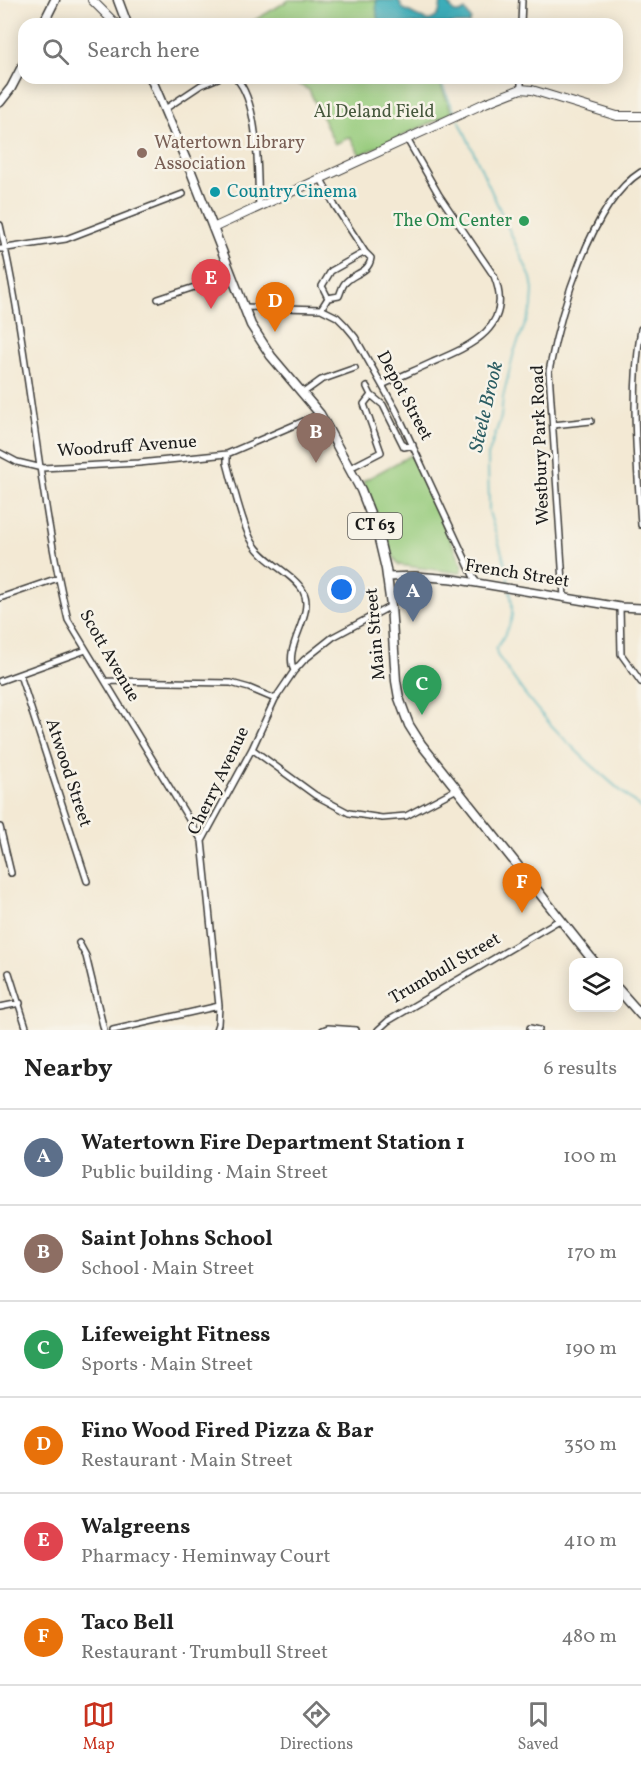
<!DOCTYPE html>
<html lang="en">
<head>
<meta charset="utf-8">
<style>
	body { margin:0; font-family:Vollkorn,serif; background:#f6f6f6; color:#222 }
	.controls { position:absolute; right:18px; bottom:18px; display:grid; overflow:hidden; border-radius:12px; box-shadow:0 3px 15px #0003 }
	.controls button { width:54px; height:54px; display:grid; place-items:center; padding:0; border:0; border-bottom:2px solid #e0e0e0; background:#fff; color:#222; font:30px sans-serif }
	.you { position:absolute; left:342px; top:590px; width:21px; height:21px; margin:-15px; border:4px solid #fff; border-radius:50%; background:#1a73e8; box-shadow:0 0 0 9px #1a73e833 }
	.badge { display:grid; place-items:center; width:39px; height:39px; border-radius:50%; background:#c8321e; color:#fff; font-size:20px; font-weight:700 }
	.pin { position:absolute; translate:-50% -50px; filter:drop-shadow(0 2px 3px #0008) }
	.pin::after { content:''; position:absolute; top:32px; width:21px; height:18px; background:inherit; clip-path:polygon(0 0,100% 0,50% 100%) }
	.list { margin:0; padding:0; list-style:none }
	h2 { display:flex; justify-content:space-between; align-items:center; height:78px; margin:0; padding:0 24px; font-size:26px }
	h2 small { font-size:20px; font-weight:400; color:#767676 }
	.list li { display:grid; grid-template-columns:39px 1fr auto; gap:18px; align-items:center; box-sizing:border-box; height:96px; padding:0 24px; border-top:2px solid #e0e0e0 }
	.list b { display:block; font-size:22px; white-space:nowrap }
	.list p { margin:0; font-size:20px; white-space:nowrap; color:#767676 }
	.list em { font-size:20px; font-style:normal; color:#767676 }
	.icon { flex:none; width:33px; height:33px; fill:none; stroke:currentColor; stroke-width:2; stroke-linecap:round; stroke-linejoin:round }
	.map { position:relative; flex:none; width:641px; height:1030px; overflow:hidden }
	.search { position:absolute; background:#fff; box-shadow:0 3px 15px #0003; left:18px; right:18px; top:18px; height:66px; display:flex; align-items:center; gap:15px; box-sizing:border-box; padding:0 21px; border-radius:18px; color:#767676; font-size:22px }
	.sheet { height:654px; background:#fff }
	nav { display:flex; justify-content:space-around; align-items:center; box-sizing:border-box; height:84px; border-top:2px solid #e0e0e0; background:#fff; font-size:16px; color:#767676 }
	nav a { display:grid; justify-items:center; gap:3px }
	nav .on { color:#c8321e }
	.map>svg:first-child { display:block }
	.green { fill:#96cb7c; stroke:#59744c; stroke-width:1.5 }
	.water { fill:#3dadb9; stroke:#2c646a; stroke-width:1.5 }
	.lines { fill:none; stroke-linecap:round; stroke-linejoin:round }
	.stream { stroke:#3dadb9; stroke-width:1.5 }
	.minor-casing { stroke:#3c3b38; stroke-width:8 }
	.tertiary-casing { stroke:#3c3b38; stroke-width:10 }
	.secondary-casing { stroke:#3c3b38; stroke-width:10 }
	.primary-casing { stroke:#3c3b38; stroke-width:11 }
	.minor { stroke:#fff; stroke-width:5 }
	.tertiary { stroke:#fff; stroke-width:7 }
	.secondary { stroke:#fff; stroke-width:8 }
	.primary { stroke:#fff; stroke-width:8 }
	.education-dot { fill:#8d6e63; stroke:#f7f3e8; stroke-width:2 }
	.culture-dot { fill:#0f9aa8; stroke:#f7f3e8; stroke-width:2 }
	.leisure-dot { fill:#2e9e5b; stroke:#f7f3e8; stroke-width:2 }
	.labels { text-anchor:middle; dominant-baseline:central; stroke-width:5; stroke-linejoin:round; paint-order:stroke }
	.shield { fill:#f7f3e8; stroke:#5e5c59; stroke-width:1.5 }
	.shield-label { font-size:16px; font-weight:bold; fill:#1c1c1c }
	.park-label { font-size:18px; fill:#47593e; stroke:#f7f3e8 }
	.education-label { font-size:18px; fill:#785e54; stroke:#f7f3e8; text-anchor:start }
	.culture-label { font-size:18px; fill:#0d838f; stroke:#f7f3e8; text-anchor:start }
	.leisure-label { font-size:18px; fill:#27864d; stroke:#f7f3e8; text-anchor:end }
	.street-label { font-size:18px; fill:#1c1c1c; stroke:#f7f3e8 }
	.water-label { font-size:20px; font-style:italic; fill:#2b5d63; stroke:#f7f3e8 }
</style>
</head>
<body>
<div class="map">
<svg width="641" height="1030" viewBox="0 0 641 1030">
	<rect width="100%" height="100%" fill="#f7f3e8"/>
	<filter id="ink" filterUnits="userSpaceOnUse"><feTurbulence type="fractalNoise" baseFrequency=".0167" numOctaves="2"/><feDisplacementMap in="SourceGraphic" scale="12" xChannelSelector="R" yChannelSelector="G"/><feConvolveMatrix kernelMatrix="1 2 1 2 8 2 1 2 1" color-interpolation-filters="sRGB"/></filter>
	<filter id="wash" filterUnits="userSpaceOnUse"><feTurbulence type="fractalNoise" baseFrequency=".008" numOctaves="4" result="noise"/><feDisplacementMap in="SourceGraphic" scale="24" xChannelSelector="R" yChannelSelector="G"/><feGaussianBlur stdDeviation="1.35" result="paint"/><feColorMatrix in="noise" values="0 0 0 0 0 0 0 0 0 0 0 0 0 0 0 0 0 1.4 0 .05"/><feComposite in="paint" operator="in"/></filter>
	<g filter="url(#wash)">
		<rect width="100%" height="100%" fill="#f3e9d4"/>
		<path class="green" d="M 289,0 L 388,0 L 396,24 L 248,24 Z
			M 287,78 L 438,78 L 452,113 L 360,155 L 350,137 L 335,144 L 309,90 Z
			M 411,455 L 463,566 L 460,573 L 399,565 L 393,556 L 363,481 Z"/>
		<path class="water" d="M 376,0 L 399,0 L 402,8 L 427,21 C 440,18 440,12 441,0 L 446,0 L 454,12 L 460,13 L 465,10 L 471,19 L 469,24 L 382,24 L 377,17 Z"/>
		<g class="lines">
			<path class="stream" d="M 439,78 L 455,113
				M 459,120 L 531,278 L 533,289 L 532,307 L 514,352 L 503,397 L 501,417 L 488,456 L 489,512 L 507,569 L 509,586
				M 510,591 C 516,620 510,626 496,649 L 497,655 C 507,668 515,681 524,693 C 558,737 599,773 641,808"/>
		</g>
	</g>
	<g filter="url(#ink)">
		<g class="lines">
			<defs>
				<path id="minor" d="M 521,24 L 522,0
					M 236,78 C 260,104 257,172 259,207
					M 521,89 L 521,78
					M 165,109 L 201,85 L 218,78
					M 321,179 L 335,206 L 365,252 L 331,271 L 322,286 L 328,298 L 321,309
					M 0,225 C 30,354 37,491 68,620 L 202,841
					M 0,249 L 66,239 L 183,194
					M 328,298 L 339,296 C 341,292 342,285 346,282 C 354,273 369,273 371,258 L 365,252
					M 158,299 L 231,275
					M 243,307 L 321,309 L 337,317 L 345,325 L 355,337 L 396,410 L 476,582
					M 641,329 C 630,394 637,459 641,525
					M 382,385 C 399,377 416,370 433,362 C 471,346 515,327 494,276 L 439,195 L 407,139
					M 367,387 L 371,395 L 383,405 L 404,447 L 413,445
					M 303,393 L 321,380 L 355,368
					M 553,425 L 591,421
					M 0,453 L 17,462 L 42,468 L 139,463 L 227,454 L 320,414
					M 227,454 L 227,463 C 233,484 242,525 253,543 C 264,562 294,574 303,591 C 316,614 282,647 294,671
					M 350,468 L 381,452 L 364,404 L 371,395
					M 564,597 L 549,371 C 560,314 590,204 641,172
					M 0,598 L 58,578
					M 620,607 L 621,654 L 641,682
					M 20,675 L 87,881
					M 0,681 L 86,650
					M 106,681 L 231,683 L 249,688 L 275,699
					M 252,749 L 315,795 L 349,813 L 382,818 L 406,816 L 457,789
					M 0,827 L 11,873
					M 79,943 L 86,956 L 104,1030
					M 9,973 L 27,1030
					M 0,1007 L 20,1003
					M 530,1028 L 539,1030
					M 113,1030 L 219,1006
					M 216,1030 L 218,1024 L 219,1006 L 202,841 L 252,749 L 275,699 L 294,671 L 304,660 L 333,637 L 391,606
					M 323,1030 L 328,1028 L 356,1030
					M 378,1030 L 388,1021 L 561,919"/>
				<path id="tertiary" d="M 388,577 L 415,576 L 453,579 L 620,607 L 641,608"/>
				<path id="secondary" d="M 92,0 L 116,24
					M 213,228 L 485,103 L 521,89 L 532,90 L 617,116 L 641,116"/>
				<path id="primary" d="M 118,0 L 127,24
					M 43,24 L 55,0
					M 151,78 L 192,174 L 251,325 L 271,356 L 320,414 L 361,490 L 377,531 L 386,569 L 391,606 L 396,681 L 399,698 L 409,725 L 421,744 L 595,963
					M 0,102 L 11,88 L 24,63
					M 618,989 L 641,1015"/>
			</defs>
			<use href="#minor" class="minor-casing"/>
			<use href="#tertiary" class="tertiary-casing"/>
			<use href="#secondary" class="secondary-casing"/>
			<use href="#primary" class="primary-casing"/>
			<use href="#minor" class="minor"/>
			<use href="#tertiary" class="tertiary"/>
			<use href="#secondary" class="secondary"/>
			<use href="#primary" class="primary"/>
		</g>
	</g>
	<circle class="education-dot" cx="142" cy="153" r="6"/>
	<circle class="culture-dot" cx="215" cy="192" r="6"/>
	<circle class="leisure-dot" cx="524" cy="221" r="6"/>
	<g class="labels">
		<rect class="shield" x="348" y="513" width="54" height="26" rx="4.5"/>
		<g class="shield-label">
			<text x="375" y="526">CT 63</text>
		</g>
		<g class="park-label">
			<text x="374" y="112">Al Deland Field</text>
		</g>
		<g class="education-label">
			<text x="154" y="143">Watertown Library<tspan x="154" dy="21">Association</tspan></text>
		</g>
		<g class="culture-label">
			<text x="227" y="192">Country Cinema</text>
		</g>
		<g class="leisure-label">
			<text x="512" y="221">The Om Center</text>
		</g>
		<g class="street-label">
			<text transform="translate(404 396) rotate(62)">Depot Street</text>
			<text transform="translate(541 445) rotate(-92)">Westbury Park Road</text>
			<text transform="translate(127 447) rotate(-4)">Woodruff Avenue</text>
			<text transform="translate(517 574) rotate(9)">French Street</text>
			<text transform="translate(376 634) rotate(-95)">Main Street</text>
			<text transform="translate(109 656) rotate(60)">Scott Avenue</text>
			<text transform="translate(68 773) rotate(72)">Atwood Street</text>
			<text transform="translate(219 781) rotate(-64)">Cherry Avenue</text>
			<text transform="translate(445 969) rotate(-30)">Trumbull Street</text>
		</g>
		<g class="water-label">
			<text transform="translate(487 407) rotate(-77)">Steele Brook</text>
		</g>
	</g>
</svg>
<div class="controls">
<button><svg class="icon" aria-label="layers" viewBox="0 0 24 24"><path d="M12 4l9 5-9 5-9-5zM3 14l9 5 9-5"/></svg></button>
</div>
<div class="you"></div>
<div class="pin badge" style="left:413px;top:622px;background:#5c6f8a">A</div>
<div class="pin badge" style="left:316px;top:463px;background:#8d6e63">B</div>
<div class="pin badge" style="left:422px;top:715px;background:#2e9e5b">C</div>
<div class="pin badge" style="left:275px;top:332px;background:#e8710a">D</div>
<div class="pin badge" style="left:211px;top:309px;background:#e0444e">E</div>
<div class="pin badge" style="left:522px;top:913px;background:#e8710a">F</div>
<div class="search"><svg class="icon" aria-label="search" viewBox="0 0 24 24"><circle cx="10" cy="10" r="6"/><path d="M15 15l6 6"/></svg>Search here</div>
</div>
<section class="sheet">
<h2>Nearby<small>6 results</small></h2>
<ul class="list">
<li><span class="badge" style="background:#5c6f8a">A</span><div><b>Watertown Fire Department Station 1</b><p>Public building · Main Street</p></div><em>100 m</em></li>
<li><span class="badge" style="background:#8d6e63">B</span><div><b>Saint Johns School</b><p>School · Main Street</p></div><em>170 m</em></li>
<li><span class="badge" style="background:#2e9e5b">C</span><div><b>Lifeweight Fitness</b><p>Sports · Main Street</p></div><em>190 m</em></li>
<li><span class="badge" style="background:#e8710a">D</span><div><b>Fino Wood Fired Pizza &amp; Bar</b><p>Restaurant · Main Street</p></div><em>350 m</em></li>
<li><span class="badge" style="background:#e0444e">E</span><div><b>Walgreens</b><p>Pharmacy · Heminway Court</p></div><em>410 m</em></li>
<li><span class="badge" style="background:#e8710a">F</span><div><b>Taco Bell</b><p>Restaurant · Trumbull Street</p></div><em>480 m</em></li>
</ul>
</section>
<nav>
<a class="on"><svg class="icon" aria-label="map" viewBox="0 0 24 24"><path d="M3 6l6-2 6 2 6-2v14l-6 2-6-2-6 2zM9 4v14M15 6v14"/></svg>Map</a>
<a><svg class="icon" aria-label="directions" viewBox="0 0 24 24"><path d="M12 3l9 9-9 9-9-9zM9 14v-3h6M13 9l2 2-2 2"/></svg>Directions</a>
<a><svg class="icon" aria-label="saved" viewBox="0 0 24 24"><path d="M7 4h10v16l-5-4-5 4z"/></svg>Saved</a>
</nav>
</body>
</html>
